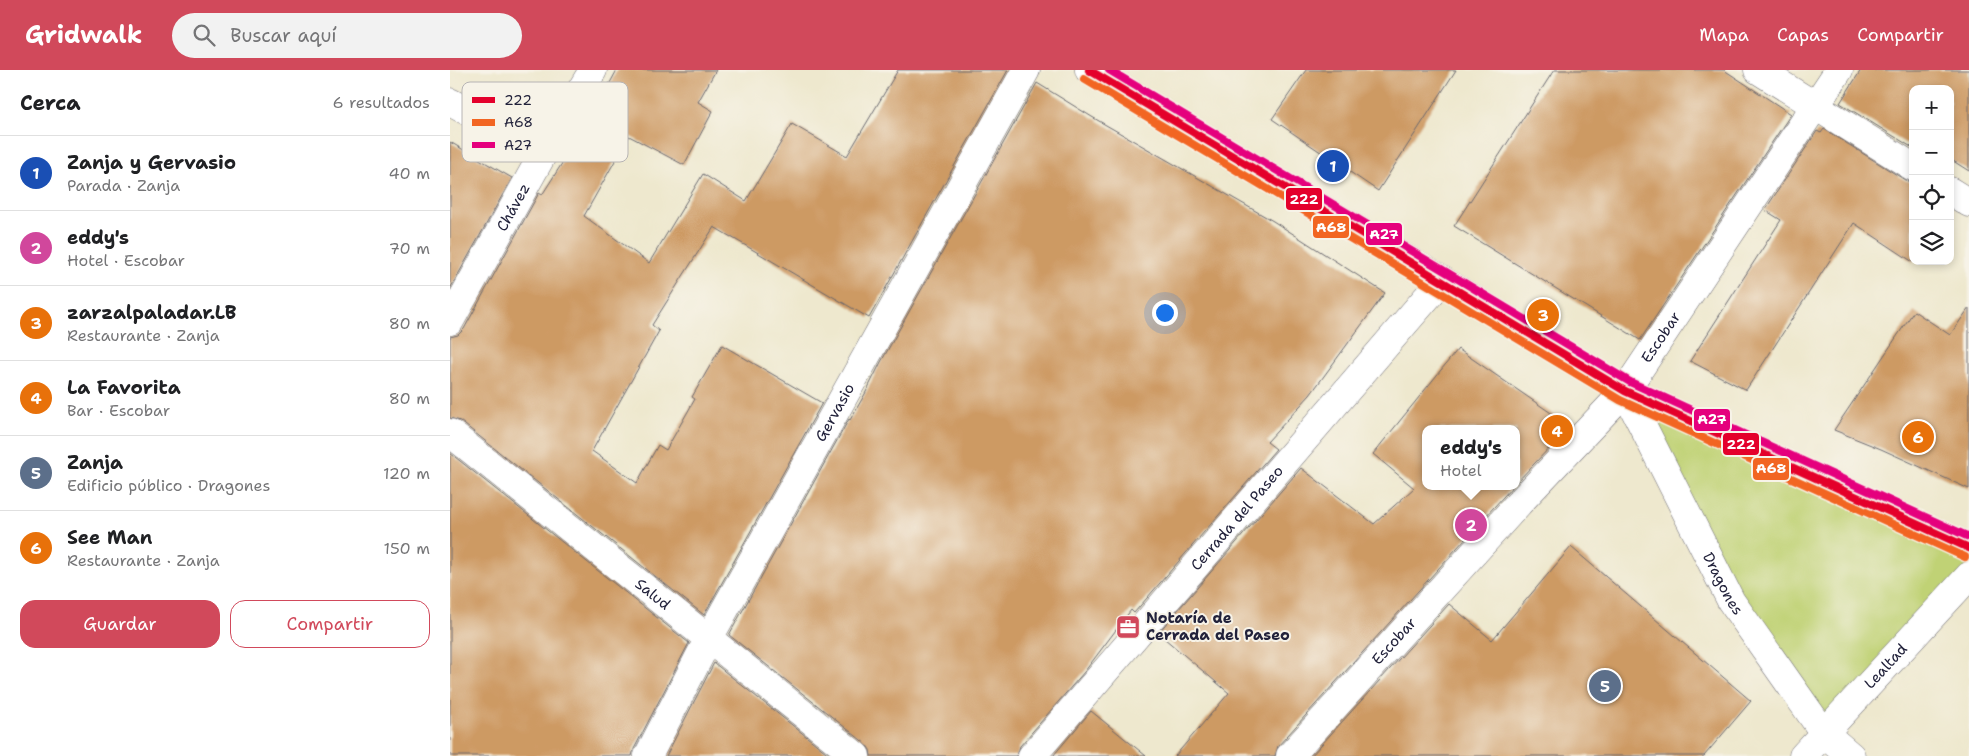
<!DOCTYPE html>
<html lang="es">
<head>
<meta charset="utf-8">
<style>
	body { margin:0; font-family:"Shantell Sans",sans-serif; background:#f2f2f2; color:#202124 }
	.controls { position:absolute; right:15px; top:15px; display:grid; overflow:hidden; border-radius:10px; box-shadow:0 2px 8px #0003 }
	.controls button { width:45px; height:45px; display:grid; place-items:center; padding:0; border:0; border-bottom:1px solid #e0e0e0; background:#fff; color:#202124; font:25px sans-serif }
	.you { position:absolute; left:714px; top:242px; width:18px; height:18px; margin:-12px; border:4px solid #fff; border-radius:50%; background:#1a73e8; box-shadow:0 0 0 8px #1a73e833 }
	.badge { display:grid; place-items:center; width:32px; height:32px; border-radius:50%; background:#d1495b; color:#fff; font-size:16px; font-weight:700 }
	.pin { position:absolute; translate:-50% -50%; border:2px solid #fff; box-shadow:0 1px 5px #0006 }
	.popup { position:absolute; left:972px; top:355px; width:98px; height:65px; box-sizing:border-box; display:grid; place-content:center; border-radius:10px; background:#fff; filter:drop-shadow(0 1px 4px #0005); font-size:16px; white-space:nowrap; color:#757577 }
	.popup b { font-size:19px; color:#202124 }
	.popup::after { content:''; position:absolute; left:50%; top:100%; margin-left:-10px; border:10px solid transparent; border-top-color:#fff }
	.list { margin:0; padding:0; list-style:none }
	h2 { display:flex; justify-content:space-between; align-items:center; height:65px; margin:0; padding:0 20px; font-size:21px }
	h2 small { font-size:16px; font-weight:400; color:#757577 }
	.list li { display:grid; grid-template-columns:32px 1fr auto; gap:15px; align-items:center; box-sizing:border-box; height:75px; padding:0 20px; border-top:1px solid #e0e0e0 }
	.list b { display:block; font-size:19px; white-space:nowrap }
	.list p { margin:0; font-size:16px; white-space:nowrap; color:#757577 }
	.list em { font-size:16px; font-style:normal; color:#757577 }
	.actions { display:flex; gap:10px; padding:15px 20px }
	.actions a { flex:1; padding:11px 0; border:1px solid #d1495b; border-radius:15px; text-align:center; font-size:18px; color:#d1495b }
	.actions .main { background:#d1495b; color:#fff }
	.icon { flex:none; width:28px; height:28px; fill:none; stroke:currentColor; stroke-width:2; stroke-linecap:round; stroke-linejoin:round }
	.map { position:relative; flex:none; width:1519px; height:686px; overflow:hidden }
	header { display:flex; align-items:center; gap:30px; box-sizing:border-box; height:70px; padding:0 25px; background:#d1495b; color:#fff }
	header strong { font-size:24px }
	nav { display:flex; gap:28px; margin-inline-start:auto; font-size:18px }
	.search { width:350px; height:45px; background:#f2f2f2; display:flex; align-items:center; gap:12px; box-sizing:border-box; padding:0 18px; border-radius:28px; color:#757577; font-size:19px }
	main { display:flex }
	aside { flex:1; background:#fff }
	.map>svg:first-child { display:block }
	.green { fill:#c0d275; stroke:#717a58 }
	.building { fill:#cd9a64 }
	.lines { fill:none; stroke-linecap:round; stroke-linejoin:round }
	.minor-casing { stroke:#69676e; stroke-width:29 }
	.major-casing { stroke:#69676e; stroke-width:29 }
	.minor { stroke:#fff; stroke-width:28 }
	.major { stroke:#fff; stroke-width:28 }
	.bus-1-casing { stroke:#f7f3e8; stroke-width:11 }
	.bus-2-casing { stroke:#f7f3e8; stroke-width:11 }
	.bus-3-casing { stroke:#f7f3e8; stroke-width:11 }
	.bus-1 { stroke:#e4002b; stroke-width:8 }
	.bus-2 { stroke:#f26522; stroke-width:8 }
	.bus-3 { stroke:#e5007d; stroke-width:8 }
	.labels { text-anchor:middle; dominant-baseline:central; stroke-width:4; stroke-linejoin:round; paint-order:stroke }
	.street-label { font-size:15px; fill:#22223b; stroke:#f7f3e8 }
	.poi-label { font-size:15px; font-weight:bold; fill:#22223b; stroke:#f7f3e8; text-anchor:start }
	.key { fill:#f7f3e8; stroke:#b7b4b4; stroke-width:1 }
	.key-label { font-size:14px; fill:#22223b }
	.line-badge { stroke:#f7f3e8; stroke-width:2 }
	.badge-label { font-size:14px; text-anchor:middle; font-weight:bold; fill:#fff }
</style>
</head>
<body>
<header>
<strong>Gridwalk</strong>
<div class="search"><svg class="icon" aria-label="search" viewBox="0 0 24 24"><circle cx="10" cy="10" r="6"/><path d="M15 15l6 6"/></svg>Buscar aquí</div>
<nav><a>Mapa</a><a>Capas</a><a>Compartir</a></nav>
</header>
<main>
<aside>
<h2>Cerca<small>6 resultados</small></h2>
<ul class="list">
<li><span class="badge" style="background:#1a4fb4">1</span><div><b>Zanja y Gervasio</b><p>Parada · Zanja</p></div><em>40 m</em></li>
<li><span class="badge" style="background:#d1479c">2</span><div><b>eddy's</b><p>Hotel · Escobar</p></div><em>70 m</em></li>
<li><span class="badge" style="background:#e8710a">3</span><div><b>zarzalpaladar.LB</b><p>Restaurante · Zanja</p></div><em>80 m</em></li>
<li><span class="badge" style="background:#e8710a">4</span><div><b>La Favorita</b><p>Bar · Escobar</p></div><em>80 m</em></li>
<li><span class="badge" style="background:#5c6f8a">5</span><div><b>Zanja</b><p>Edificio público · Dragones</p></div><em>120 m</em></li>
<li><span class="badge" style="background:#e8710a">6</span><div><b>See Man</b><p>Restaurante · Zanja</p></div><em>150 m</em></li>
</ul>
<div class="actions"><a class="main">Guardar</a><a>Compartir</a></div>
</aside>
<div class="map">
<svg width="1519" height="686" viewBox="0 0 1519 686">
	<rect width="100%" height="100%" fill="#f7f3e8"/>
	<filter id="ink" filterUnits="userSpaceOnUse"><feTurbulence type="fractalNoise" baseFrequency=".02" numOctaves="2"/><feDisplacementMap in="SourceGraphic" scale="10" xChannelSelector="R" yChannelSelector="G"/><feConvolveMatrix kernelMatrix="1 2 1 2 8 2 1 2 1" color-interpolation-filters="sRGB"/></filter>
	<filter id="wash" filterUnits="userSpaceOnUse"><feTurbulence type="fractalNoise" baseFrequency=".0096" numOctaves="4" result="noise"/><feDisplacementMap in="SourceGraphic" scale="20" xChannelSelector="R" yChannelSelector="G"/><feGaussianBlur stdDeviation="1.12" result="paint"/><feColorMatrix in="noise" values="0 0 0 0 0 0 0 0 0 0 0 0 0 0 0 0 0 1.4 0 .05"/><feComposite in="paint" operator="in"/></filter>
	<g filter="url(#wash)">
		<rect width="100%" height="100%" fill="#eee8ce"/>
		<path class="green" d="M 1175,321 L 1519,478 L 1519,506 L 1374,663 L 1281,531 Z"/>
		<g id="blocks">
			<path class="building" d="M 167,0 L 266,0 L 248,32 L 263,41 L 234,95 L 179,66 L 134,146 L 199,193 L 253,104 L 296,131 L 342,54 L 397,86 L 448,0 L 558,0 L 419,248 L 264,157 L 202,255 L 209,261 L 142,381 L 187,413 L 208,375 L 216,380 L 245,329 L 242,327 L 272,275 L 372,333 L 254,545 L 10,351 L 0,348 L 0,267 L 8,265 L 14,259 L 89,123 L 92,125 L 142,46 Z
				M 856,0 L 1006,0 L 928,121 L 822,49 Z
				M 1104,0 L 1274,0 L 1341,44 L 1190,270 L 1004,156 Z
				M 1411,0 L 1519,0 L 1519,101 L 1500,89 L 1500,19 L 1463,19 L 1463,78 L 1390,33 Z
				M 587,13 L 642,47 L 823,151 L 935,223 L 860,325 L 817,372 L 826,379 L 684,543 L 681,540 L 635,601 L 570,676 L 567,686 L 421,686 L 420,680 L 416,674 L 279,565 L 399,349 L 400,350 L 415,324 L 431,292 Z
				M 1374,59 L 1455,110 L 1463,113 L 1463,192 L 1404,153 L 1296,320 L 1240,291 L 1331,150 L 1315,140 L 1367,61 L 1371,63 Z
				M 0,72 L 62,108 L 0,219 Z
				M 1519,238 L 1519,419 L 1431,379 L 1384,360 L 1464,241 L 1500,265 Z
				M 1008,279 L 1120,356 L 1066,413 L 1066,359 L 976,359 L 976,416 L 1063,416 L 828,676 L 825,686 L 725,686 L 779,623 L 708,563 L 851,398 L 924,454 L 964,418 L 923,384 Z
				M 0,383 L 239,573 L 184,679 L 182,686 L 0,686 Z
				M 1121,477 L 1301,631 L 1254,686 L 861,686 L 999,534 L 1042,570 Z
				M 264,593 L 381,686 L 216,686 Z
				M 641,641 L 696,686 L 603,686 Z"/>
		</g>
	</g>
	<g filter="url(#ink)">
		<use href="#blocks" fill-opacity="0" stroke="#69676e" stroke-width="1"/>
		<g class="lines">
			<defs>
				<g id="minor">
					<path d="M 1308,0 L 1463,97"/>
					<path d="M 0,32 L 94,82"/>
					<path d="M 1500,121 L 1519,133"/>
					<path id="s1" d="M 0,251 L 94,82 L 143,0"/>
					<path id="s2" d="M 1175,321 L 1281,531 L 1374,663 L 1401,686"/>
					<path id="s3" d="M 0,363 L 406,686"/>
					<path id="s4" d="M 198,686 L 259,568 L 576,0"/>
					<path id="s5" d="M 582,686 L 992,210"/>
					<path id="s6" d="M 840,686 L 1069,433 L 1175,321 L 1389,0"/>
					<path id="s7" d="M 1353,686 L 1519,506"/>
				</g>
				<path id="major" d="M 639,0 L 992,210 L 1175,321 L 1519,478"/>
			</defs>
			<use href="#minor" class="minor-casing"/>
			<use href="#major" class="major-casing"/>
			<use href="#minor" class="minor"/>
			<use href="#major" class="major"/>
			<defs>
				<path id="bus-1" d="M 639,0 L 1175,321 L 1519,478"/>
				<path id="bus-2" d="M 634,9 L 1170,330 L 1515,487"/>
				<path id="bus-3" d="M 659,0 L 1180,312 L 1519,467"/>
			</defs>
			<use href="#bus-1" class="bus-1-casing"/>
			<use href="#bus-2" class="bus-2-casing"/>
			<use href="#bus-3" class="bus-3-casing"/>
			<use href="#bus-1" class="bus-1"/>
			<use href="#bus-2" class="bus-2"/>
			<use href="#bus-3" class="bus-3"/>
		</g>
	</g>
	<defs>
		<symbol id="office-square" viewBox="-11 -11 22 22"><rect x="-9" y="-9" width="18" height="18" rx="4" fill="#d1495b" stroke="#f7f3e8"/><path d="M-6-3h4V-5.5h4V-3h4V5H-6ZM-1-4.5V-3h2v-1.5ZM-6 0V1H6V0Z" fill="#fff"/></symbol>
	</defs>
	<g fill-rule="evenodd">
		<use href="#office-square" x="664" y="543" width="28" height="28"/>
	</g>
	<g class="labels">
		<g class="street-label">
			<text stroke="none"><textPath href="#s1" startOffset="130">Chávez</textPath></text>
			<text stroke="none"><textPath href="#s6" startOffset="560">Escobar</textPath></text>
			<text stroke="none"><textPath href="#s4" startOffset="391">Gervasio</textPath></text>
			<text stroke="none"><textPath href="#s5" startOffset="314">Cerrada del Paseo</textPath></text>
			<text stroke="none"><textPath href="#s2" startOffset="216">Dragones</textPath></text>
			<text stroke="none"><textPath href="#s3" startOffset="259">Salud</textPath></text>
			<text stroke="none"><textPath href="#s6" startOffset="155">Escobar</textPath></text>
			<text stroke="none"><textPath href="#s7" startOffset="122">Lealtad</textPath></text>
		</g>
		<g class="poi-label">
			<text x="696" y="548">Notaría de<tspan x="696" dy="17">Cerrada del Paseo</tspan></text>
		</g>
	</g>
	<rect x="12" y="12" width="166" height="80" rx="8" class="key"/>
	<rect x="22" y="27" width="23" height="6" fill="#e4002b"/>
	<rect x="22" y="49" width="23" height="7" fill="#f26522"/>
	<rect x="22" y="72" width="23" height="6" fill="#e5007d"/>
	<g class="key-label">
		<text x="54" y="35">222</text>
		<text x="54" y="57">A68</text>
		<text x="54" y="80">A27</text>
	</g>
	<g class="line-badge">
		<rect x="835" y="117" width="38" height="24" rx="5" fill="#e4002b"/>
		<rect x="862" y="145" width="38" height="24" rx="5" fill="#f26522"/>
		<rect x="915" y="152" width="38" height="24" rx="5" fill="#e5007d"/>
		<rect x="1243" y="338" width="38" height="24" rx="5" fill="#e5007d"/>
		<rect x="1272" y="362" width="38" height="24" rx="5" fill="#e4002b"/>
		<rect x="1302" y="387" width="38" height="24" rx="5" fill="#f26522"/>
	</g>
	<g class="badge-label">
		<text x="854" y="134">222</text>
		<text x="881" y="162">A68</text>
		<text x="934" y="169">A27</text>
		<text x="1262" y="354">A27</text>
		<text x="1291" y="379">222</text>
		<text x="1321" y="403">A68</text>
	</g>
</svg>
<div class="controls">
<button>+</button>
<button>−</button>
<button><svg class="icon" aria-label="locate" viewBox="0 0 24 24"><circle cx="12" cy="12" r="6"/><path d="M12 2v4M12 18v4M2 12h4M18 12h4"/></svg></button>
<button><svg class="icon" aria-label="layers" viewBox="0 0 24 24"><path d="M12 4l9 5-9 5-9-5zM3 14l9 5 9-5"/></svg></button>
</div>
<div class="you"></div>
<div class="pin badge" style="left:883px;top:96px;background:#1a4fb4">1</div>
<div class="pin badge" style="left:1021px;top:455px;background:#d1479c">2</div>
<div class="popup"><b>eddy's</b>Hotel</div>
<div class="pin badge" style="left:1093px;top:245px;background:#e8710a">3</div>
<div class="pin badge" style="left:1107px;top:361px;background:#e8710a">4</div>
<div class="pin badge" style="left:1155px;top:616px;background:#5c6f8a">5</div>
<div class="pin badge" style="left:1468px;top:367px;background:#e8710a">6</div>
</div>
</main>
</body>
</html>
